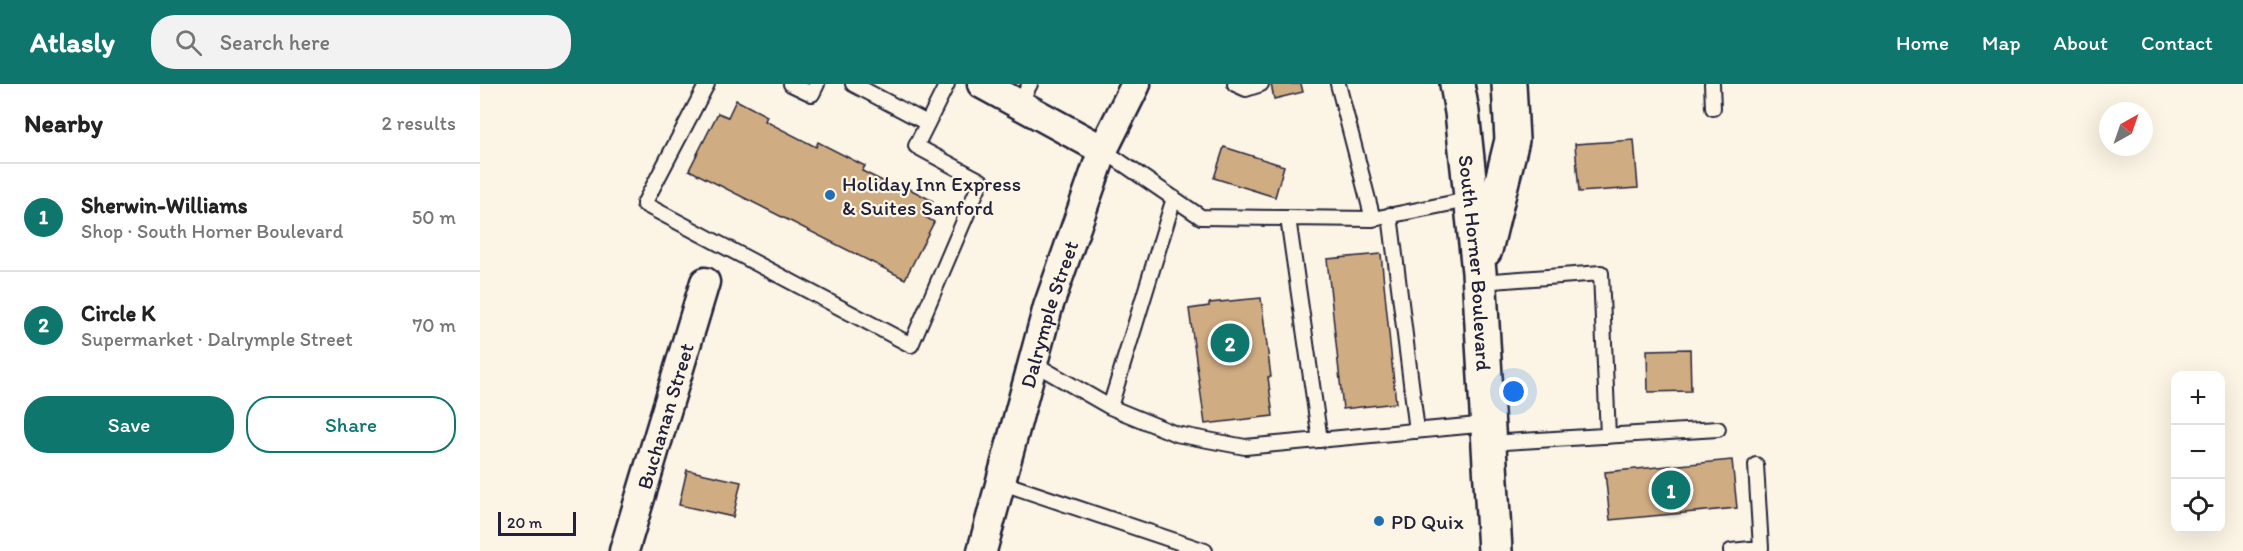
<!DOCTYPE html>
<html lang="en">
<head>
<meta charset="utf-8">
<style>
	body { margin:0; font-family:Itim,sans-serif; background:#f2f2f2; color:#222 }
	.controls { position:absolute; right:18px; bottom:18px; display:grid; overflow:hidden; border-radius:12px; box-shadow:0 6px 24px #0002 }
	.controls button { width:54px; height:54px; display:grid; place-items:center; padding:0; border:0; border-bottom:2px solid #e0e0e0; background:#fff; color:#222; font:30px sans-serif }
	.compass { position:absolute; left:1619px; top:18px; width:54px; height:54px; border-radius:50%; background:#fff; box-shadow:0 6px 24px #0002; rotate:40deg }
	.scale { position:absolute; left:18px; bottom:15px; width:78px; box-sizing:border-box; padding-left:6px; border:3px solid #22223b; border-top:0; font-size:16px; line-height:21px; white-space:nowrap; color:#22223b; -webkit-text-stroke:4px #fcf5e5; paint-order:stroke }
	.you { position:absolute; left:1034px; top:308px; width:21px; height:21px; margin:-15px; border:4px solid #fff; border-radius:50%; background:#1a73e8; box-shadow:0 0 0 9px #1a73e833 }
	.badge { display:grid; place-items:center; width:39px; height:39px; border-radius:50%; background:#0f766e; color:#fff; font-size:20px; font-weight:700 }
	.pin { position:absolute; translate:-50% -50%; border:3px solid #fff; box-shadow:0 2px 6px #0006 }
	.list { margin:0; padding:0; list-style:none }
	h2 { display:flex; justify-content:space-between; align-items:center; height:78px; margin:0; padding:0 24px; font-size:26px }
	h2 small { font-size:20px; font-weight:400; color:#767676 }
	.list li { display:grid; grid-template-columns:39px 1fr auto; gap:18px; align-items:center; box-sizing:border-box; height:108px; padding:0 24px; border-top:2px solid #e0e0e0 }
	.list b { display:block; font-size:22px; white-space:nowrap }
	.list p { margin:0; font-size:20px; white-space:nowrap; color:#767676 }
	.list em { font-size:20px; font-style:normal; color:#767676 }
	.actions { display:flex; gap:12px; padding:18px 24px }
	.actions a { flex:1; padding:14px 0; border:2px solid #0f766e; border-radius:24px; text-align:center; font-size:21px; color:#0f766e }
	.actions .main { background:#0f766e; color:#fff }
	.icon { flex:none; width:33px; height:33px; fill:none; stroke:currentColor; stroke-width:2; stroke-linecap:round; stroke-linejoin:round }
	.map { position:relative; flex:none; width:1763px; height:467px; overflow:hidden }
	header { display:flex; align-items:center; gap:36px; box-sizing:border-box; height:84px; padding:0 30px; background:#0f766e; color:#fff }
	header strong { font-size:28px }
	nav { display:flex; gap:33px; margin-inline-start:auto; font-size:21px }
	.search { width:420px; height:54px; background:#f2f2f2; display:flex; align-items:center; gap:15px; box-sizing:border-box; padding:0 21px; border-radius:24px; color:#767676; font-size:22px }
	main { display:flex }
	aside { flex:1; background:#fff }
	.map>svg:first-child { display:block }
	.building { fill:#d0ac82; stroke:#22223b; stroke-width:1.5 }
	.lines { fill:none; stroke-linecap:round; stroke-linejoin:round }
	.service-casing { stroke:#22223b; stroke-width:18 }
	.minor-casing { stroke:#22223b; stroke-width:33 }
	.primary-casing { stroke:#22223b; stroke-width:38 }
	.service { stroke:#fcf5e5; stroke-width:14 }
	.minor { stroke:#fcf5e5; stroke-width:28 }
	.primary { stroke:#fcf5e5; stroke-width:33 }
	.poi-dot { fill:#1f6fb2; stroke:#fcf5e5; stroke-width:2 }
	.labels { text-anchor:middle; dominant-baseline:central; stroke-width:4.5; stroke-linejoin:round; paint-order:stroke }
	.poi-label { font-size:21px; fill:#22223b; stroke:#fcf5e5; text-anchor:start }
	.street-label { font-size:21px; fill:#22223b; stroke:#fcf5e5 }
</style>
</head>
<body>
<header>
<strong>Atlasly</strong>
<div class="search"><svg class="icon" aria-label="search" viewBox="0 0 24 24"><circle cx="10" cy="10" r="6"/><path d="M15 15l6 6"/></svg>Search here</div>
<nav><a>Home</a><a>Map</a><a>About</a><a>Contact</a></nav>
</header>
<main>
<aside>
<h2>Nearby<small>2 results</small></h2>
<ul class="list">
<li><span class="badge">1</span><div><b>Sherwin-Williams</b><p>Shop · South Horner Boulevard</p></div><em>50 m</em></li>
<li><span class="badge">2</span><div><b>Circle K</b><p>Supermarket · Dalrymple Street</p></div><em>70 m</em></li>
</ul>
<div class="actions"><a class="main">Save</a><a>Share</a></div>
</aside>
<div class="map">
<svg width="1763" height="467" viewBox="0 0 1763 467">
	<rect width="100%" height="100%" fill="#fcf5e5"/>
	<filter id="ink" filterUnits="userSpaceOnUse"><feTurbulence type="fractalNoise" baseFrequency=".0167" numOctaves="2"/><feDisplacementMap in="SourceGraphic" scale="12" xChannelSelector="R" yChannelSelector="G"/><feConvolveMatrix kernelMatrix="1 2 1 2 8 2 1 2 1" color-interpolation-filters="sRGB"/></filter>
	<g filter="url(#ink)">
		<path class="building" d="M 791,0 L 821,0 L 823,8 L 794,15 Z
			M 256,16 L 287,32 L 285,37 L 336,63 L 338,58 L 385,82 L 382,87 L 419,105 L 422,101 L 453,117 L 445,133 L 454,138 L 425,195 L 209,86 L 238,29 L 248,33 Z
			M 1154,56 L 1158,104 L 1099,108 L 1095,60 Z
			M 744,63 L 804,82 L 795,113 L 734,94 Z
			M 901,170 L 916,319 L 863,325 L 847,175 Z
			M 781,214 L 791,293 L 788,293 L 793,332 L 725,340 L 709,225 L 729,222 L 729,219 Z
			M 1210,265 L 1211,307 L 1168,308 L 1167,266 Z
			M 1252,376 L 1257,424 L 1130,436 L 1125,388 Z
			M 207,386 L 261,398 L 253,433 L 199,421 Z"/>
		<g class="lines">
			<defs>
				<path id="service" d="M 227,0 L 164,120 L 431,261 L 501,97 L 436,62 L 467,0
					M 311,0 L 332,10 L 337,0
					M 373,0 L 447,39
					M 755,0 L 766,5 L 781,0
					M 858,0 L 893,135 L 992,115
					M 1232,0 L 1233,24
					M 540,19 L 550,0
					M 623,66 L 721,133 L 893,135
					M 910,131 L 937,347
					M 808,134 L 840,356
					M 1000,198 L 1121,189 L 1128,352
					M 553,279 L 630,323 L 694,114
					M 630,323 L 696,350 L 765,363 L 1008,340
					M 1009,359 L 1238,345
					M 520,398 L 725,467
					M 1251,467 L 1281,464 L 1276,381"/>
				<g id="minor">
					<path d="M 502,0 L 623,66"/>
					<path id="s1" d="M 144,467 L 225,198"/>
					<path id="s2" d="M 502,467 L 568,223 L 623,66 L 656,0"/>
				</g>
				<g id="primary">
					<path id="s3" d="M 977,0 L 982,28 L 999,188 L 1015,467"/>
					<path d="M 1005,166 L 1032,56 L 1029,0"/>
				</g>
			</defs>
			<use href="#service" class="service-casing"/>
			<use href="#minor" class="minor-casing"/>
			<use href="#primary" class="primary-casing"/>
			<use href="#service" class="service"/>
			<use href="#minor" class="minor"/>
			<use href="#primary" class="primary"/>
		</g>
	</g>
	<g class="poi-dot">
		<circle cx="350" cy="111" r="6"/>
		<circle cx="899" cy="437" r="6"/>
	</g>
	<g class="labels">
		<g class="poi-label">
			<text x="362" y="99">Holiday Inn Express<tspan x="362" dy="24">&amp; Suites Sanford</tspan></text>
			<text x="911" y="437">PD Quix</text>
		</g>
		<g class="street-label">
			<text stroke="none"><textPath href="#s3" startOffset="180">South Horner Boulevard</textPath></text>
			<text stroke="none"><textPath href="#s2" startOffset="246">Dalrymple Street</textPath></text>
			<text stroke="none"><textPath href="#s1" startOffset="141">Buchanan Street</textPath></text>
		</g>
	</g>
</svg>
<div class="controls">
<button>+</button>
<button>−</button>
<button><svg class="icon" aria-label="locate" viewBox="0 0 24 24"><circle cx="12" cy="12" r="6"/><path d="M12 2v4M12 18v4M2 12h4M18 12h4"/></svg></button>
</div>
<svg class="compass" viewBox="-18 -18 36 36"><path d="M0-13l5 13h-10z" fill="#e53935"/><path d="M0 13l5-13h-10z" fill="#767676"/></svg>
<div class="scale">20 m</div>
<div class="you"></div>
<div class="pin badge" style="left:1191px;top:406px">1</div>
<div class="pin badge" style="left:750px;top:259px">2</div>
</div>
</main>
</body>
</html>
